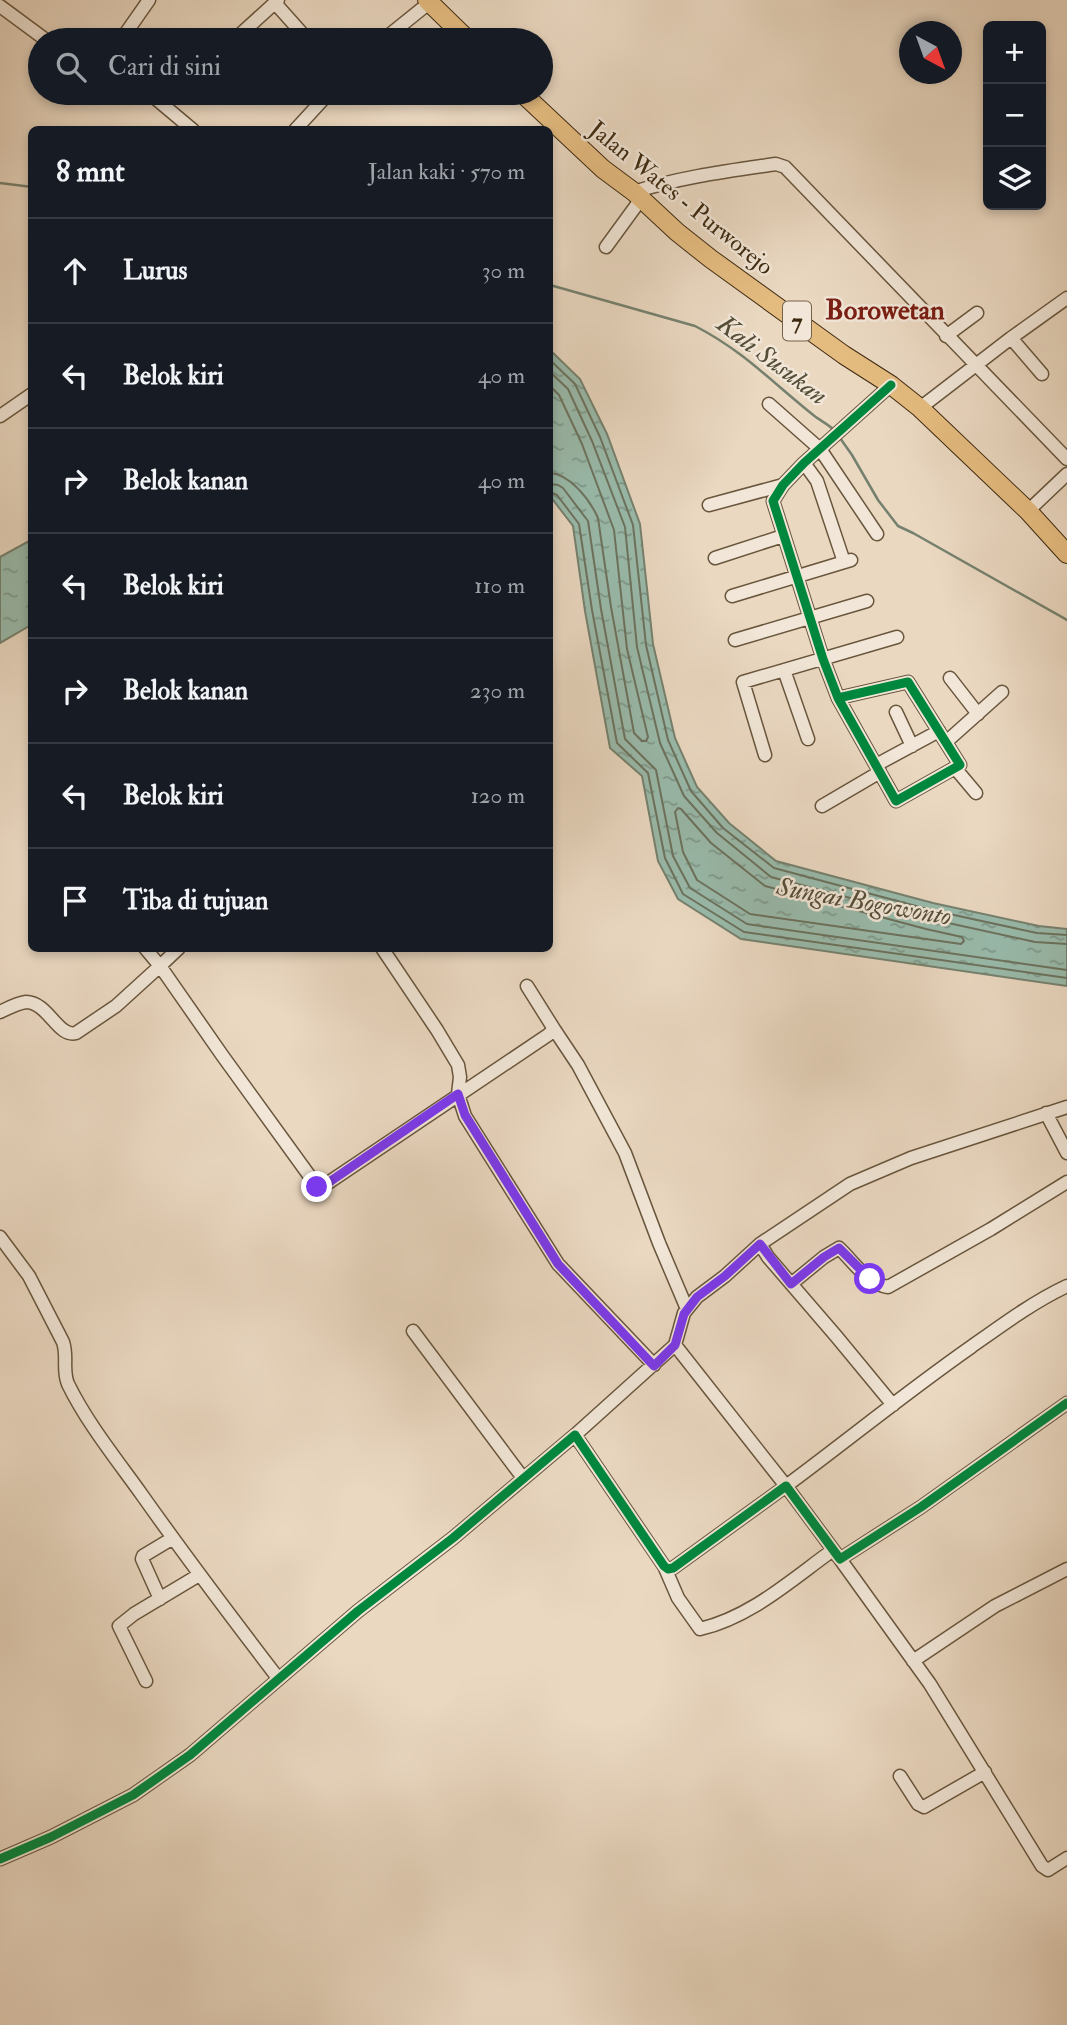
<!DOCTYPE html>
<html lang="id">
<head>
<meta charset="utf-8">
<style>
	body { margin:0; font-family:"IM FELL Double Pica",serif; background:#20242c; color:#f1f3f6 }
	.controls { position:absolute; right:21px; top:21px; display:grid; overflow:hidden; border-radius:10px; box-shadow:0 4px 10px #0003 }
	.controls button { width:63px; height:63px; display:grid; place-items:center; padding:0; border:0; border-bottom:2px solid #363941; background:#171b24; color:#f1f3f6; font:35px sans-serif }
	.compass { position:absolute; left:899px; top:21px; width:63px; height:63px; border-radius:50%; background:#171b24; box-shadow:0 4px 10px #0003; rotate:139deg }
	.stop { position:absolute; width:21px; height:21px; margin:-16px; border:5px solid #7c3aed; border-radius:50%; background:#fff }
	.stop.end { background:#7c3aed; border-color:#fff; box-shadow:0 2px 7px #0008 }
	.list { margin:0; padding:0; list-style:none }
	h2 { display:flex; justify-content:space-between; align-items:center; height:91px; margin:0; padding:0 28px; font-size:30px }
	h2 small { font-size:23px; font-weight:400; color:#9ea1a6 }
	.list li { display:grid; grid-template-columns:46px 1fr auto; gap:21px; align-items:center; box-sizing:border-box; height:105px; padding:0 28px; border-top:2px solid #363941 }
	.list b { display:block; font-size:26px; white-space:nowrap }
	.list em { font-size:23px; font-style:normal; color:#9ea1a6 }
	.icon { flex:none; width:38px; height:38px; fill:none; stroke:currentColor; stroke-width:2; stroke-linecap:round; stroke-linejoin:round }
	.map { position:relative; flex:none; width:1067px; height:2025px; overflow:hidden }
	.search { position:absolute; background:#171b24; box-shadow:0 4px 10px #0003; left:28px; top:28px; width:525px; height:77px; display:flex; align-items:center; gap:18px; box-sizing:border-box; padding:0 24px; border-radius:38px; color:#9ea1a6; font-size:26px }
	.panel { position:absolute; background:#171b24; box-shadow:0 4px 10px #0003; left:28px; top:126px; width:525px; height:826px; border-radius:10px }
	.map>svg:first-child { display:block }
	.water { fill:url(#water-ripples); stroke:#75816e; stroke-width:2 }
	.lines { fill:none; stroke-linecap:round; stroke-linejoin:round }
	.shore { stroke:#6c725e; stroke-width:2 }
	.stream { stroke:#75816e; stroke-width:2.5 }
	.minor-casing { stroke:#69563d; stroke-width:15 }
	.highway-casing { stroke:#3e2a11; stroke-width:20 }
	.minor { stroke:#f1e6d7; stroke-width:12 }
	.highway { stroke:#e5bc80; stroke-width:18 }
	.cycleway-casing { stroke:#f1e6d7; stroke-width:13 }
	.cycleway { stroke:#00873e; stroke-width:9 }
	.route { stroke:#7c3aed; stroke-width:9 }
	.labels { text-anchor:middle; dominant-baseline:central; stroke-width:5; stroke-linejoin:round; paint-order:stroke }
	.shield { fill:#f1e6d7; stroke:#74624c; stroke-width:2 }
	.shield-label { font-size:23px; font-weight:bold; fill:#3e2a11 }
	.street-label { font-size:24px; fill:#3e2a11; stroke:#f1e6d7 }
	.water-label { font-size:26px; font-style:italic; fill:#554e38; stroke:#f1e6d7 }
	.quarter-label { font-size:28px; font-weight:bold; fill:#7a1f14; stroke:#f1e6d7 }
</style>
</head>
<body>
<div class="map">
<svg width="1067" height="2025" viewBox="0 0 1067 2025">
	<defs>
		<pattern id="water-ripples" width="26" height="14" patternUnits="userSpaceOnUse" patternTransform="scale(1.75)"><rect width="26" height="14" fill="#99bbac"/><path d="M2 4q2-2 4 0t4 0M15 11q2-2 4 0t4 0" fill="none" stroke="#7e988b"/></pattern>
	</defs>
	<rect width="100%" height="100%" fill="#ead8c1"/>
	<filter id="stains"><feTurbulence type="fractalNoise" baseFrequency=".00286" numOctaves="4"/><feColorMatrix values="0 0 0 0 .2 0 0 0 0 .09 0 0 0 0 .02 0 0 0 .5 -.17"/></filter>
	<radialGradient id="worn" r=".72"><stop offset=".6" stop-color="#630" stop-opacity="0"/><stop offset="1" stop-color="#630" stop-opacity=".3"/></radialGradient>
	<path class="water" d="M 550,350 L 580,379 L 607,434 L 640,524 L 653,644 L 675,738 L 697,787 L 729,823 L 776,861 L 933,903 L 1039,926 L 1067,929 L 1067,986 L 741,939 L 678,899 L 658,861 L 642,776 L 610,748 L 585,611 L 573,526 L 550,496 Z
		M 31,540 L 31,625 L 0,643 L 0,557 Z"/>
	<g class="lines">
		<path class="shore" d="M 550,360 L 575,384 L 600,437 L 633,525 L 646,645 L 668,740 L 691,791 L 723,828 L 774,868 L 931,910 L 1037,933 L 1067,935
			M 550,372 L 568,389 L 592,441 L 625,527 L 637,647 L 660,743 L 684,796 L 717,833 L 771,877 L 930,919 L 1035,942 L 1067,944
			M 550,386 L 559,395 L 582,444 L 614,530 L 627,649 L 648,737 L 646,741 L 642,741 L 634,733 L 611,607 L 598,518 C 590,500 570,474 550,473
			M 550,484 L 558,485 L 563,488 L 588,521 L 601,609 L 625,739 L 656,770 L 673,856 L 690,888 L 747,924 L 1067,970
			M 550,492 L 557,495 L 579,524 L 592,610 L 617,743 L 648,773 L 665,858 L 683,894 L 744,932 L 1067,978
			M 678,808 L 681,809 L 711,843 L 765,886 L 926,929 L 962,937 L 964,941 L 961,944 L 750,914 L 697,880 L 683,852 L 675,812 Z"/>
		<path class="stream" d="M 0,183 L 32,187
			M 550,285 L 695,326 C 742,350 772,382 812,414 C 819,420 828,424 834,430
			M 840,438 L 852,455 L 878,500 L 898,526 L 913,533 L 1067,620"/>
		<defs>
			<path id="minor" d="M 275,3 L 308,40
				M 0,6 L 46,40
				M 121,40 L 149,0
				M 234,40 L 278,0
				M 383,40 L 429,3
				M 149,93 L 193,130
				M 295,130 L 329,93
				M 634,192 C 680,177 728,171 776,164 L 785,167 L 1067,459
				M 606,247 L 641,199
				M 946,336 L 977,313
				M 1011,338 L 1042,374
				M 769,404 L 820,449 L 877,534
				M 920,408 L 1011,338 L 1067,298
				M 0,416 L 32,394
				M 804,463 L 817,481 L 844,562
				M 709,505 L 783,485
				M 1028,511 L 1067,474
				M 715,558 L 783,536
				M 732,596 L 851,560
				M 735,640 L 867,601
				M 784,670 L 808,739
				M 950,678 L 978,714
				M 838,698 L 908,682 L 960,765 L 896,801 L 838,698 L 823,659 L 773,501 L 783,485 L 804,463 L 891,385
				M 896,712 L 912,746
				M 946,742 L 1002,692
				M 765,755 L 743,682 L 897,637
				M 876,765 L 939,731
				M 955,768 L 976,793
				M 822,806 L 880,772
				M 179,948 L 160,966 L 222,1055 L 319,1189 L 548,1035 L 554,1029 L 527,986
				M 382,948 L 437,1030 L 458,1065 L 460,1077 L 458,1094 L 465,1116 L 558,1264 L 654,1365
				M 0,1012 C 8,1008 18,1003 26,1002 C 48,1002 58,1038 76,1033 L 116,1006 L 160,966 L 145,948
				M 554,1029 L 578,1065 L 625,1153 L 659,1243 L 687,1309
				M 1046,1113 L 1067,1153
				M 0,1237 L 29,1276 L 63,1342 C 68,1356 62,1370 68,1384 C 87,1423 117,1460 142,1495 C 186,1557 232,1618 278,1678
				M 760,1244 L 768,1257 L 836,1336 L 893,1405
				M 791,1284 L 824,1257 L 839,1248 C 854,1262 867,1284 888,1287 L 991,1229 L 1067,1182
				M 413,1331 L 523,1478
				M 675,1345 L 684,1313 L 697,1297 L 725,1276 L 760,1244 L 850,1184 L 911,1158 L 1067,1107
				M 575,1435 L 675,1345 L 786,1486 C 848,1440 908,1391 971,1347 C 1002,1325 1033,1302 1067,1286
				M 840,1559 L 930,1684 L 1042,1866 L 1048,1870 L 1067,1858
				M 665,1568 L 678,1598 L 700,1629 C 751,1617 791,1580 833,1550
				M 160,1599 L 142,1559 L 143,1556 L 173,1538
				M 913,1661 L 995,1606 L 1067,1569
				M 146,1681 L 119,1626 L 134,1614 L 199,1575
				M 900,1776 L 918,1804 L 924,1807 L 985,1772
				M 0,1859 L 51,1837 L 133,1795 L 190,1755 L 358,1611 L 453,1538 L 575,1435 L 664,1566 L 668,1569 L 673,1568 L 786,1486 L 840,1559 L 921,1507 L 1067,1403"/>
			<path id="highway" d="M 427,0 L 468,40
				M 522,93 L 603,169 L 634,192 L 677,232 L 711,259 L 844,355 L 891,385 L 920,408 L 1028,511 L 1067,554"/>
		</defs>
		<use href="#minor" class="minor-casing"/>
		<use href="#highway" class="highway-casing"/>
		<use href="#minor" class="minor"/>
		<use href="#highway" class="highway"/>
		<defs>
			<path id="cycleway" d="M 838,698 L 908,682 L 960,765 L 896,801 L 838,698 L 823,659 L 773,501 L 783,485 L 804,463 L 891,385
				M 0,1859 L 51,1837 L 133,1795 L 190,1755 L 358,1611 L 453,1538 L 575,1435 L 664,1566 L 668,1569 L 673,1568 L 786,1486 L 840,1559 L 921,1507 L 1067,1403"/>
		</defs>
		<use href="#cycleway" class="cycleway-casing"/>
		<use href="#cycleway" class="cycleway"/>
	</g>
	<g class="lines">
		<path class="route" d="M 317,1187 L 319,1189 L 322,1187 L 458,1094 L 465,1115 L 558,1264 L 654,1366 L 675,1345 L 684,1314 L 697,1297 L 725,1276 L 760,1244 L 791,1284 L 824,1257 L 839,1248 L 870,1279"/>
	</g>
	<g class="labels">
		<rect class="shield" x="783" y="301.5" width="28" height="39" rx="5"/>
		<g class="shield-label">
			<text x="797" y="321">7</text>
		</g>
		<g class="street-label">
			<text transform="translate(681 198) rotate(39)">Jalan Wates - Purworejo</text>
		</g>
		<g class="water-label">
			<text transform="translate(772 360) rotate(37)">Kali Susukan</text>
			<text transform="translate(864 902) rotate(10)">Sungai Bogowonto</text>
		</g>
		<g class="quarter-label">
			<text x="885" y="310">Borowetan</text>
		</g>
	</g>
	<rect width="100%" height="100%" filter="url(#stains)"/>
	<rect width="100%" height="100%" fill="url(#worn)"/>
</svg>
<div class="controls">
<button>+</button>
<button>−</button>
<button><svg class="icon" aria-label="layers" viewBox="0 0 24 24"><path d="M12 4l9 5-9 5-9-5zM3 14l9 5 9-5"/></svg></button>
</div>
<svg class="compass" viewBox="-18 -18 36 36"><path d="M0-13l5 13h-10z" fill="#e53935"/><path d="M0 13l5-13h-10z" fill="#9ea1a6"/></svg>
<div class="stop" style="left:870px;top:1279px"></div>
<div class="stop end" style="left:317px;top:1187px"></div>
<div class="search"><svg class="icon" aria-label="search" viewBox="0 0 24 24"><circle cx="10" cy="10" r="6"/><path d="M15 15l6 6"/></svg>Cari di sini</div>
<section class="panel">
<h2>8 mnt<small>Jalan kaki · 570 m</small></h2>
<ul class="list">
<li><svg class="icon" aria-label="ahead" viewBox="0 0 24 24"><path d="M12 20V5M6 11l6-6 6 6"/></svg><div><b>Lurus</b></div><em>30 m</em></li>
<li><svg class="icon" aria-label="left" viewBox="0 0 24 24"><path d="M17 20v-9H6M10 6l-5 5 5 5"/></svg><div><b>Belok kiri</b></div><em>40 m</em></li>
<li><svg class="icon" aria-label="right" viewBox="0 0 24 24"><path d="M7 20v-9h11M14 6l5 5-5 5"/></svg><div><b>Belok kanan</b></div><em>40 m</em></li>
<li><svg class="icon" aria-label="left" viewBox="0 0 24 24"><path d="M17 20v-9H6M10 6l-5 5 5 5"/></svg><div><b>Belok kiri</b></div><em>110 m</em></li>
<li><svg class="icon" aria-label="right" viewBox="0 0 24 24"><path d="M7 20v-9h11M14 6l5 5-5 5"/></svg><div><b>Belok kanan</b></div><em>230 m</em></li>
<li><svg class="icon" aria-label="left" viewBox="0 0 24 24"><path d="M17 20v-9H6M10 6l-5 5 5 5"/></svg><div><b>Belok kiri</b></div><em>120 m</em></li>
<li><svg class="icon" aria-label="arrive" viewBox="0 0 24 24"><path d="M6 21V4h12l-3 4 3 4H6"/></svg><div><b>Tiba di tujuan</b></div></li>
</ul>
</section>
</div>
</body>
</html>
